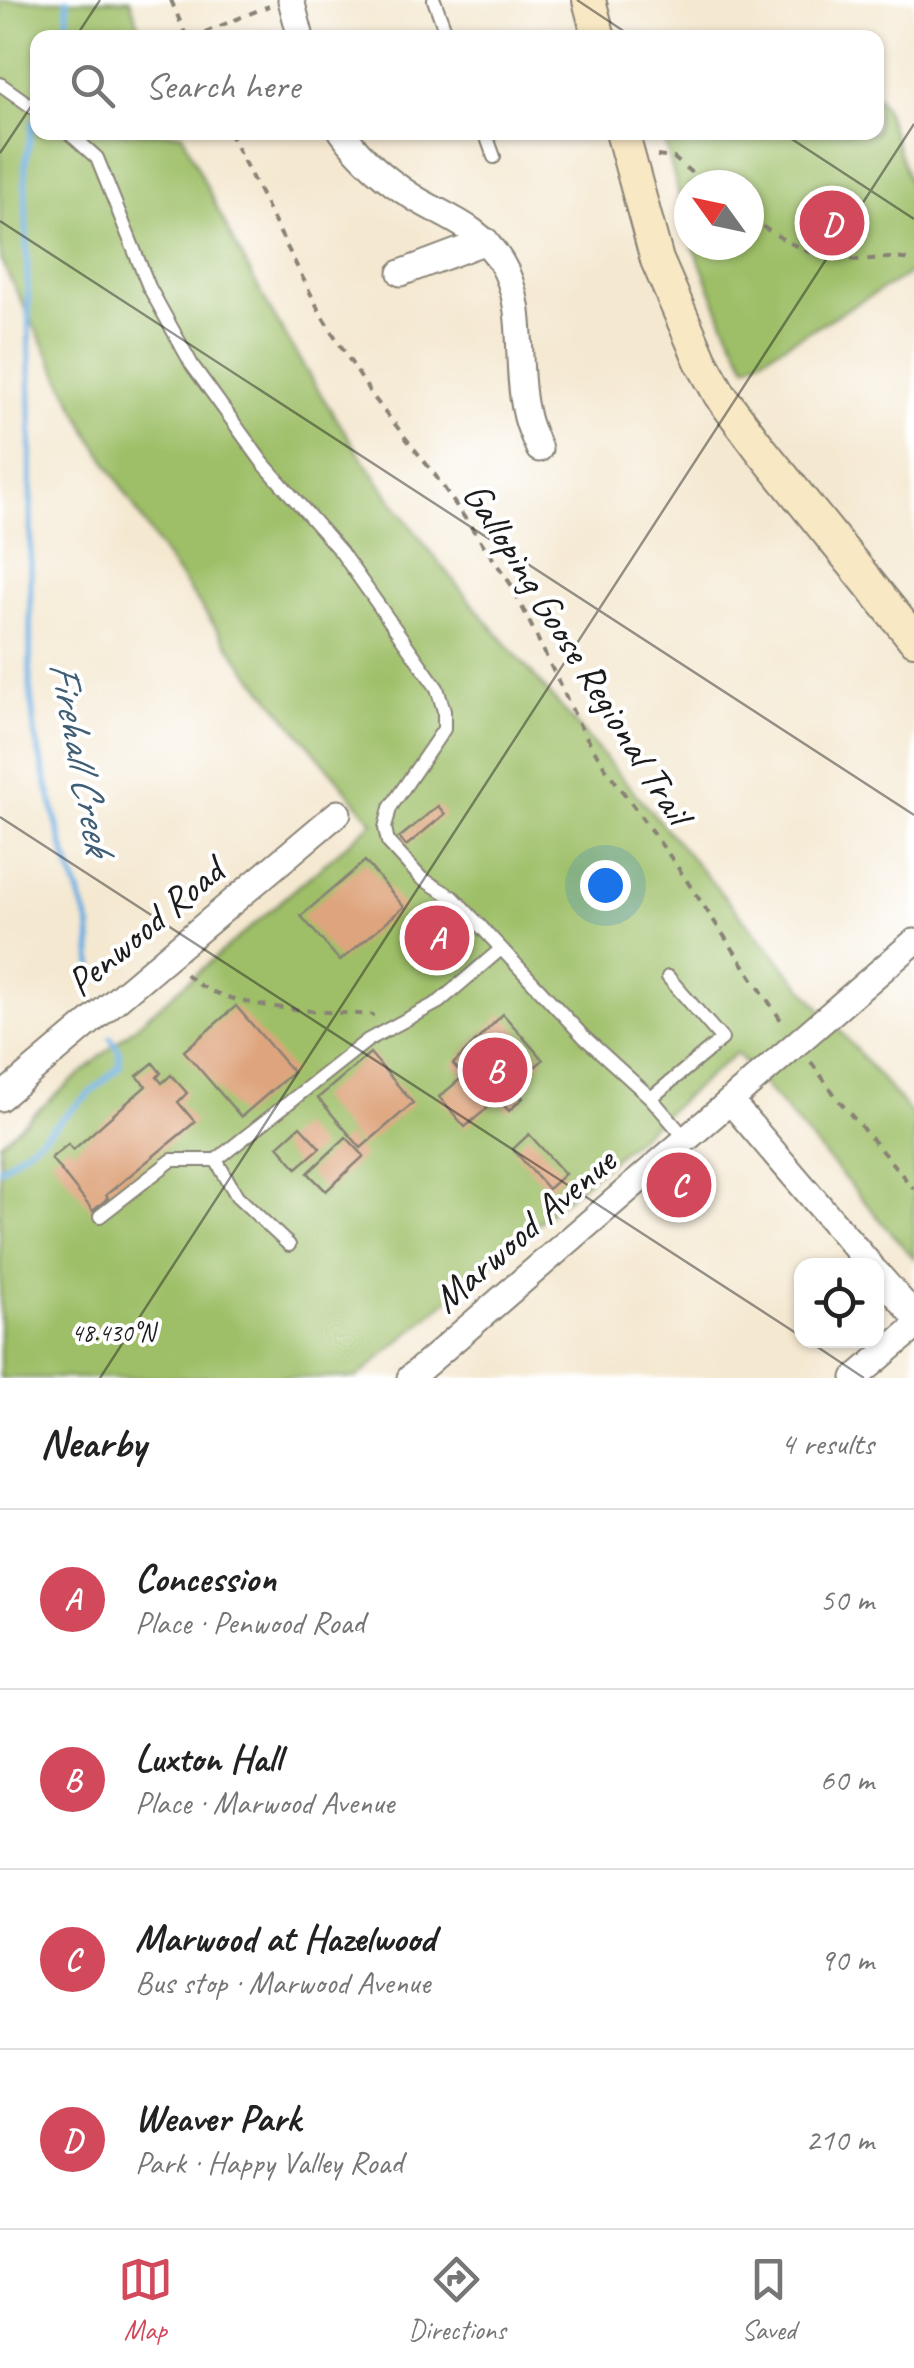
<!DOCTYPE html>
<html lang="en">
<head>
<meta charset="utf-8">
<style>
	body { margin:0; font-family:Caveat,sans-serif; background:#f6f6f6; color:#222 }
	.controls { position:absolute; right:30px; bottom:30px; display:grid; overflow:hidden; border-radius:20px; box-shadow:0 2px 8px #0004 }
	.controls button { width:90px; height:90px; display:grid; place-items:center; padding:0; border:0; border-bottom:2px solid #e0e0e0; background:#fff; color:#222; font:50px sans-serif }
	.compass { position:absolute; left:674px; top:170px; width:90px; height:90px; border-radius:50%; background:#fff; box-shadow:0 2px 8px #0004; rotate:303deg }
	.you { position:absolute; left:605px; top:885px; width:35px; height:35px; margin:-25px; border:8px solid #fff; border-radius:50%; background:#1a73e8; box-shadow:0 0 0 15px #1a73e833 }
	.badge { display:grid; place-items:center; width:65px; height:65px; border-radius:50%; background:#d1495b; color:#fff; font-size:32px; font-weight:700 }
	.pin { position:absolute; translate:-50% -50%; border:5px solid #fff; box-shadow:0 2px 10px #0006 }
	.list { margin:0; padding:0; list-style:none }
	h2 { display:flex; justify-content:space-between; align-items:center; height:130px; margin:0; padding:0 40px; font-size:42px }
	h2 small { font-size:32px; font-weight:400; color:#767676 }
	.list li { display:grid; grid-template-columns:65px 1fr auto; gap:30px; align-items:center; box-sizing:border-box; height:180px; padding:0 40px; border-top:2px solid #e0e0e0 }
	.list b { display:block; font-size:38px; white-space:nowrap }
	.list p { margin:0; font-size:32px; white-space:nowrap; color:#767676 }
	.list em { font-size:32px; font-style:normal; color:#767676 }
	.icon { flex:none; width:55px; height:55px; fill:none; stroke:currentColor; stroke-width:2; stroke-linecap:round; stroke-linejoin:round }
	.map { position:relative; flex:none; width:914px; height:1378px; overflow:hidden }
	.search { position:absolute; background:#fff; box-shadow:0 2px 8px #0004; left:30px; right:30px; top:30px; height:110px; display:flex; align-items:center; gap:25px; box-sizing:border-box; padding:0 35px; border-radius:20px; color:#767676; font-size:38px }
	.sheet { height:850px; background:#fff }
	nav { display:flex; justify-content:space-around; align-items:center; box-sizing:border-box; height:140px; border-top:2px solid #e0e0e0; background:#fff; font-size:28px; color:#767676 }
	nav a { display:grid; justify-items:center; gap:5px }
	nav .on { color:#d1495b }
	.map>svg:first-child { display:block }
	.green { fill:#9ebf68; stroke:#5d6e42; stroke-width:2.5 }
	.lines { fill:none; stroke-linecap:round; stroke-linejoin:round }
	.stream { stroke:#6cafe1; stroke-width:6 }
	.building { fill:#dea47d }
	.lane-casing { stroke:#888276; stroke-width:16 }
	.street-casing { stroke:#888276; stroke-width:29 }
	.secondary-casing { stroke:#888276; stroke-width:36 }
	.path { stroke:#888276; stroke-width:4; stroke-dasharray:8 8; stroke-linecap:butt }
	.lane { stroke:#fff; stroke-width:12 }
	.street { stroke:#fff; stroke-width:25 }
	.secondary { stroke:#f8e8c3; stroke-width:32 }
	.ticks { fill:none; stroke:#1c1c1c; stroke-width:2.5; stroke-opacity:0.45 }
	.labels { text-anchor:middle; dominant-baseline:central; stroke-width:8; stroke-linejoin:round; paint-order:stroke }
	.street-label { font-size:40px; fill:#1c1c1c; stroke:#fff }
	.water-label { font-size:42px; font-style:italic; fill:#405e75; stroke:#fff }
	.ticks-label { font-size:25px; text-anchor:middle; fill:#1c1c1c; stroke:#fff; stroke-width:8; stroke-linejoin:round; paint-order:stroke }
</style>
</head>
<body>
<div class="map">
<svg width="914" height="1378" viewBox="0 0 914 1378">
	<rect width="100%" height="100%" fill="#fff"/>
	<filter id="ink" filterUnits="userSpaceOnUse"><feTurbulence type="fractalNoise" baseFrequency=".01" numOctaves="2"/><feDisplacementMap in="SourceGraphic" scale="20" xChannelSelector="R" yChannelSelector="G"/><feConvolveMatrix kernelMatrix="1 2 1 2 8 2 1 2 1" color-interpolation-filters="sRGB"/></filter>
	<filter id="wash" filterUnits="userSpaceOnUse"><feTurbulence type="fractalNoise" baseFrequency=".0048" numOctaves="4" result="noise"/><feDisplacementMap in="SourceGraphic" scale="40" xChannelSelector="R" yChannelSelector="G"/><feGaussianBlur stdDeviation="2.25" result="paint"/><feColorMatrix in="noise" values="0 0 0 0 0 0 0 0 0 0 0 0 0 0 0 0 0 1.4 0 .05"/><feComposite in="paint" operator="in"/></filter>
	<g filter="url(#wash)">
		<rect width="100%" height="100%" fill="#f4e8d0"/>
		<path class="green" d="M 0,0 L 130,0 L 143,37 L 38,38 L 38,132 L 182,133 C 242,269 316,397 405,518 C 472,609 550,693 623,779 C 720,892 817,1004 914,1117 L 914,1259 L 736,1053 L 357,1378 L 0,1378 L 0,1143 L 373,822 L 239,660 L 162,552 L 87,430 L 0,259 Z
			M 877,96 L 884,107 L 914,197 L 914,271 L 747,366 L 724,322 L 693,245 L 749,245 L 749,185 L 689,185 L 689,232 L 664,139 L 681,132 L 876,132 Z"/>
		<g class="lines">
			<path class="stream" d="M 67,0 L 68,38
				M 33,121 L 25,167 L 31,428 L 30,687 L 35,735 L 62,844 L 90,926 L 93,982
				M 0,1169 L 43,1136 L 120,1066 L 119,1051 L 111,1038"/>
		</g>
		<g id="blocks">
			<path class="building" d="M 438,806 L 445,814 L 406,846 L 399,838 Z
				M 365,861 L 404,907 L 340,961 L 301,916 Z
				M 445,915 L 454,926 L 445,934 L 455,946 L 438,961 L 421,941 L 436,928 L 433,924 Z
				M 236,1006 L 293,1072 L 241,1117 L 184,1051 Z
				M 503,1014 L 543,1060 L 513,1086 L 523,1098 L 509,1111 L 498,1099 L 465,1127 L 439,1097 L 464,1076 L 453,1064 Z
				M 370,1053 L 413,1103 L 361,1148 L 318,1098 Z
				M 153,1063 L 161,1073 L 157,1077 L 162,1083 L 171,1075 L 187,1093 L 178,1102 L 195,1122 L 106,1195 L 108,1198 L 93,1211 L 51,1158 L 68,1144 L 73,1150 L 146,1086 L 137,1076 Z
				M 300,1126 L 320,1148 L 297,1168 L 278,1146 Z
				M 529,1134 L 565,1174 L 548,1189 L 513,1149 Z
				M 346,1137 L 364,1156 L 326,1191 L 308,1173 Z"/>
		</g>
	</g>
	<g filter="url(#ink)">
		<use href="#blocks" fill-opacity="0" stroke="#888276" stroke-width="2.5"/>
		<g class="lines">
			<defs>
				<path id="lane" d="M 434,0 L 448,38
					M 0,84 L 38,111
					M 68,132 L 97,158 L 149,287 L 192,365 L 263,463 L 341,552 L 437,688 L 444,711 L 444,729 L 390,808 L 385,828 L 388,842 L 421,878 L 454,898 L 584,1037 L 651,1098 L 686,1139
					M 485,132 L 494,157
					M 651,1098 L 722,1039 L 668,977
					M 216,1160 L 237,1196 L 289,1245
					M 100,1216 L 172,1160 L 216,1160 L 368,1040 L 439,1002 L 501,949"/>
				<path id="street" d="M 291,0 L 301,38
					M 342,132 C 362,160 387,181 416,199 C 448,218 481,228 501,262 C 528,307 514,363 526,413 C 528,425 534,437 539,449
					M 401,273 L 486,241
					M 0,1098 L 338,813
					M 730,1101 L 871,1266
					M 876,1272 L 914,1315
					M 410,1378 L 914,942
					M 855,1378 L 914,1328"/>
				<path id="secondary" d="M 589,0 L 599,38
					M 622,132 L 657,260 L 701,361 L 720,395 L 762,451 L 914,639"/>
			</defs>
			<use href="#lane" class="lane-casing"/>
			<use href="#street" class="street-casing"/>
			<use href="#secondary" class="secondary-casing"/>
			<path class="path" d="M 171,0 L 187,38
				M 190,38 L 269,6
				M 229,132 L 322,316 L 371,394 L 435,475 L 512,586 L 581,728 L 604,766 L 672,859 L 785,1026
				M 657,156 L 674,158 L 706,185
				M 749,218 C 779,237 807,257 843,259 C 871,262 883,254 914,261
				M 186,974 C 220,1011 325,1011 374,1015
				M 811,1062 L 840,1102 L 914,1189"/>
			<use href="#lane" class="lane"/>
			<use href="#street" class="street"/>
			<use href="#secondary" class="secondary"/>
		</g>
	</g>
	<path class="ticks" d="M 577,0 L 634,38M 75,38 L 100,0M 781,132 L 914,219M 0,153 L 38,96M 0,221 L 914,815M 0,817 L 802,1337M 807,1340 L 864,1378M 100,1378 L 914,124"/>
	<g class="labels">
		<g class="street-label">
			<text transform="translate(577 653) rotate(58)">Galloping Goose Regional Trail</text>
			<text transform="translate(145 927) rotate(-40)">Penwood Road</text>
			<text transform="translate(524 1230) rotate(-41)">Marwood Avenue</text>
		</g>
		<g class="water-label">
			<text transform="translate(81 757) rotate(79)">Firehall Creek</text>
		</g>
	</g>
	<g class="ticks-label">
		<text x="113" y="1341">48.430°N</text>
	</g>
</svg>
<div class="controls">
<button><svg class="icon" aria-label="locate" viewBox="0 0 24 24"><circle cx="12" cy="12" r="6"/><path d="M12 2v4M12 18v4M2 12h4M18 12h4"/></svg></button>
</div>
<svg class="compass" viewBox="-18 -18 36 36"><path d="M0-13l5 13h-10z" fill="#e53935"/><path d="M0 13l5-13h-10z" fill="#767676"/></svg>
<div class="you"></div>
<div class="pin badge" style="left:437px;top:938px">A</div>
<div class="pin badge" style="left:495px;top:1070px">B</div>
<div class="pin badge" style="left:679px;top:1185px">C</div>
<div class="pin badge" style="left:832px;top:223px">D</div>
<div class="search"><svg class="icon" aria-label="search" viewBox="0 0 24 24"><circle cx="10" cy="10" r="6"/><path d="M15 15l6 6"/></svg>Search here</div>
</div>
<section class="sheet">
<h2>Nearby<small>4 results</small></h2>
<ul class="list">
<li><span class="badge">A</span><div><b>Concession</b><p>Place · Penwood Road</p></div><em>50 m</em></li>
<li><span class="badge">B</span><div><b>Luxton Hall</b><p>Place · Marwood Avenue</p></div><em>60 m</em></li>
<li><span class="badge">C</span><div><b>Marwood at Hazelwood</b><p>Bus stop · Marwood Avenue</p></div><em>90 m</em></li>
<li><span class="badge">D</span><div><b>Weaver Park</b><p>Park · Happy Valley Road</p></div><em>210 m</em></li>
</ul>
</section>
<nav>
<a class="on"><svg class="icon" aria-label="map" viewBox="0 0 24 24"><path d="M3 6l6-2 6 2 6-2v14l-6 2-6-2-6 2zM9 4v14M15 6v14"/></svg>Map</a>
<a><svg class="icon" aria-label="directions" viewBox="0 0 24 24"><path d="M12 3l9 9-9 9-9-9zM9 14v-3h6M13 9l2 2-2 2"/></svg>Directions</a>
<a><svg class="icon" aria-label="saved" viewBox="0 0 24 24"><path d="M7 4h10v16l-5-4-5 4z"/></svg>Saved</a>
</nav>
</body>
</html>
